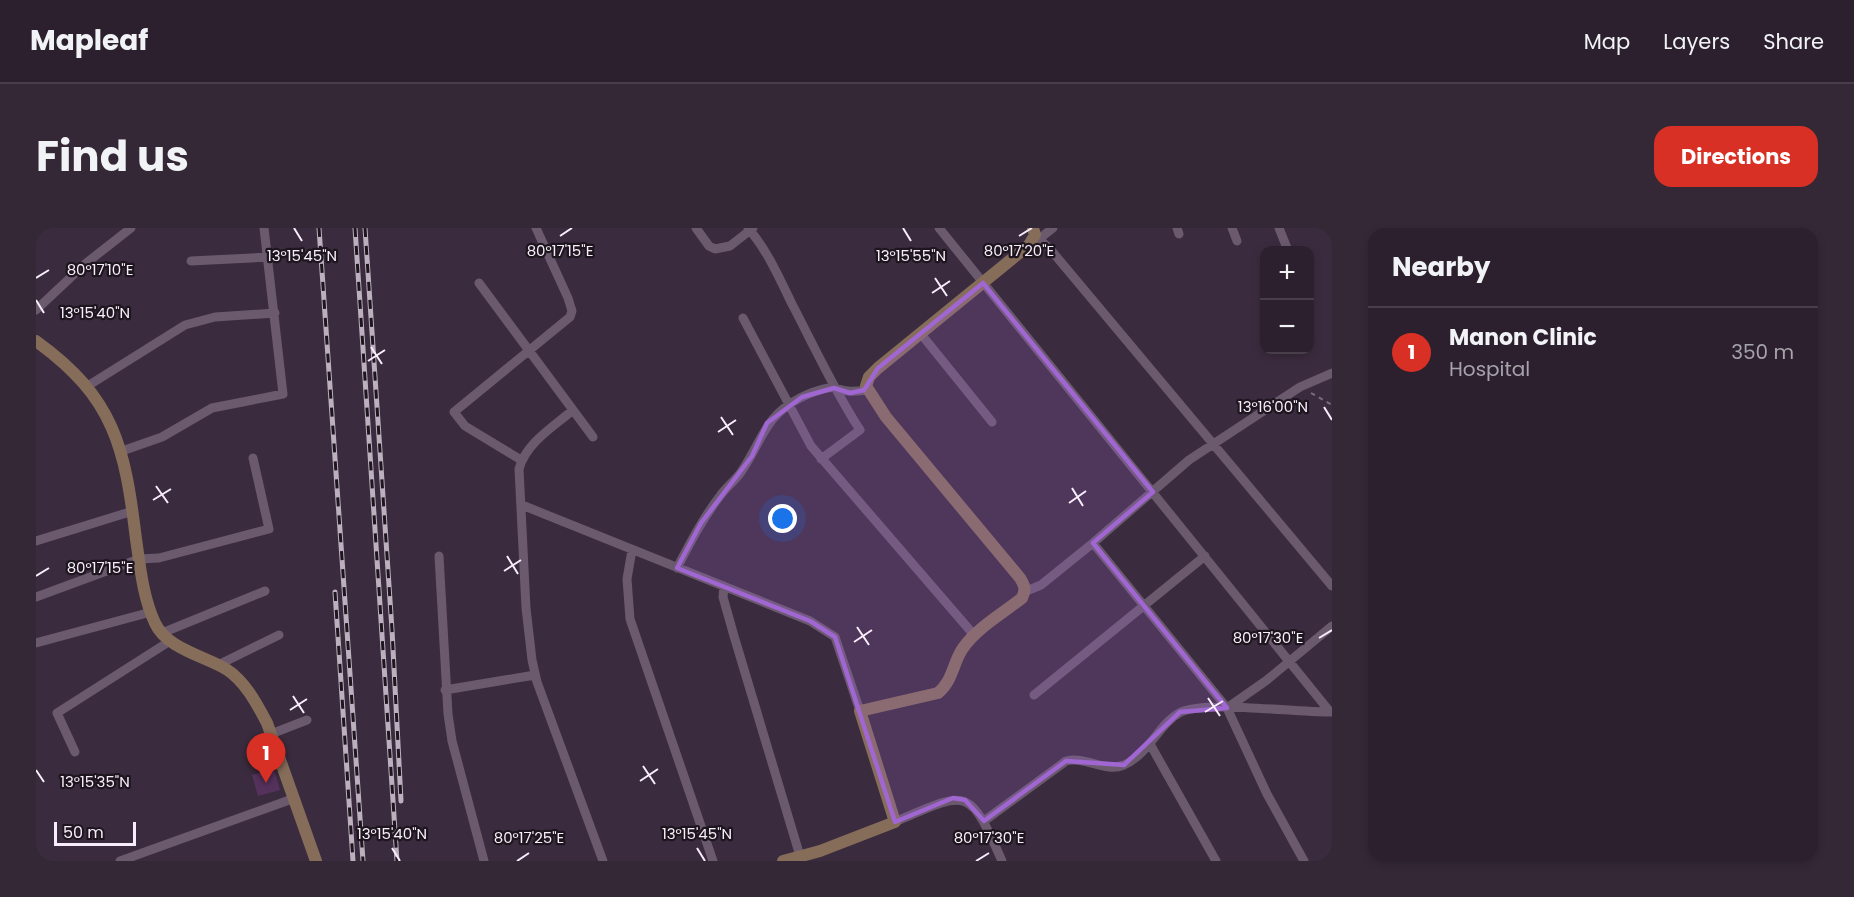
<!DOCTYPE html>
<html lang="en">
<head>
<meta charset="utf-8">
<style>
	body { margin:0; font-family:Poppins,sans-serif; background:#342836; color:#f1f3f6 }
	.controls { position:absolute; right:18px; top:18px; display:grid; overflow:hidden; border-radius:12px; box-shadow:0 3px 9px #0003 }
	.controls button { width:54px; height:54px; display:grid; place-items:center; padding:0; border:0; border-bottom:2px solid #483e4a; background:#2c202e; color:#f1f3f6; font:30px sans-serif }
	.scale { position:absolute; left:18px; bottom:15px; width:82px; box-sizing:border-box; padding-left:6px; border:3px solid #f8edfa; border-top:0; font-size:16px; line-height:21px; white-space:nowrap; color:#f8edfa; -webkit-text-stroke:4px #1e161f; paint-order:stroke }
	.you { position:absolute; left:747px; top:291px; width:21px; height:21px; margin:-15px; border:4px solid #fff; border-radius:50%; background:#1a73e8; box-shadow:0 0 0 9px #1a73e833 }
	.badge { display:grid; place-items:center; width:39px; height:39px; border-radius:50%; background:#d93025; color:#fff; font-size:20px; font-weight:700 }
	.pin { position:absolute; translate:-50% -50px; filter:drop-shadow(0 2px 3px #0008) }
	.pin::after { content:''; position:absolute; top:32px; width:21px; height:18px; background:inherit; clip-path:polygon(0 0,100% 0,50% 100%) }
	.list { margin:0; padding:0; list-style:none }
	h2 { display:flex; justify-content:space-between; align-items:center; height:78px; margin:0; padding:0 24px; font-size:26px }
	h2 small { font-size:20px; font-weight:400; color:#a6a3aa }
	.list li { display:grid; grid-template-columns:39px 1fr auto; gap:18px; align-items:center; box-sizing:border-box; height:90px; padding:0 24px; border-top:2px solid #483e4a }
	.list b { display:block; font-size:22px; white-space:nowrap }
	.list p { margin:0; font-size:20px; white-space:nowrap; color:#a6a3aa }
	.list em { font-size:20px; font-style:normal; color:#a6a3aa }
	.map { position:relative; flex:none; width:1296px; height:633px; overflow:hidden; border-radius:18px }
	header { display:flex; align-items:center; gap:36px; box-sizing:border-box; height:84px; padding:0 30px; background:#2c202e; border-bottom:2px solid #483e4a }
	header strong { font-size:28px }
	nav { display:flex; gap:33px; margin-inline-start:auto; font-size:21px }
	.intro { display:flex; align-items:center; justify-content:space-between; box-sizing:border-box; height:144px; padding:0 36px }
	h1 { margin:0; font-size:42px }
	.button { padding:15px 27px; border-radius:18px; background:#d93025; color:#fff; font-size:21px; font-weight:700 }
	main { display:flex; gap:36px; padding:0 36px }
	aside { flex:1; background:#2c202e; border-radius:18px; box-shadow:0 3px 9px #0003 }
	.map>svg:first-child { display:block }
	.building { fill:#55325c }
	.lines { fill:none; stroke-linecap:round; stroke-linejoin:round }
	.path { stroke:#7a6c7d; stroke-width:2; stroke-dasharray:4.5 4.5; stroke-linecap:butt }
	.street { stroke:#6b596e; stroke-width:9 }
	.secondary { stroke:#866d5a; stroke-width:12 }
	.rail-casing { stroke:#bcafbe; stroke-width:5 }
	.rail { stroke:#1e161f; stroke-width:3; stroke-dasharray:9; stroke-linecap:butt }
	.marked { fill:#a066d1; fill-opacity:0.2; stroke:#a066d1; stroke-width:4.5; stroke-linejoin:round }
	.ticks { fill:none; stroke:#f8edfa; stroke-width:2 }
	.ticks-label { font-size:15px; text-anchor:middle; fill:#f8edfa; stroke:#1e161f; stroke-width:4.5; stroke-linejoin:round; paint-order:stroke }
</style>
</head>
<body>
<header>
<strong>Mapleaf</strong>
<nav><a>Map</a><a>Layers</a><a>Share</a></nav>
</header>
<div class="intro"><h1>Find us</h1><a class="button">Directions</a></div>
<main>
<div class="map">
<svg width="1296" height="633" viewBox="0 0 1296 633">
	<rect width="100%" height="100%" fill="#3b2b3e"/>
	<path class="building" d="M 238,541 L 244,562 L 222,568 L 216,547 Z"/>
	<g class="lines">
		<path class="path" d="M 1275,165 L 1296,177"/>
		<path class="street" d="M 660,0 L 673,18 L 679,21 L 694,18 L 717,0
			M 712,0 C 731,22 743,49 756,76 C 778,118 798,162 824,202 L 785,231
			M 903,0 L 1294,484
			M 1141,0 L 1143,6
			M 1196,0 L 1201,13
			M 1243,0 L 1251,20
			M 1295,0 L 1296,3
			M 999,7 L 1014,21 L 1296,358
			M 1003,11 L 1017,0
			M 155,33 L 233,29
			M 443,55 L 557,209
			M 0,82 L 49,36 L 95,0
			M 707,90 L 775,218 L 938,407
			M 885,106 L 956,194
			M 50,159 L 149,97 L 179,89 L 239,85
			M 537,182 C 517,199 490,215 483,241 L 490,380 L 496,432 L 501,454 L 567,633
			M 86,223 L 126,209 L 176,180 L 247,166 L 228,0
			M 485,232 L 429,198 L 418,184 L 534,89 L 536,83 L 532,70 L 500,0
			M 486,277 L 774,393 L 799,409 L 824,483
			M 0,313 L 97,283
			M 1057,315 L 1191,480 L 1231,566 L 1268,633
			M 596,322 L 591,351 L 594,391 L 677,633
			M 403,328 L 412,486 L 416,513 L 448,633
			M 641,340 C 654,315 667,290 684,268 C 690,259 699,253 705,244 C 726,214 728,188 764,170 C 771,166 792,158 799,160 C 811,164 817,164 830,162
			M 688,358 L 687,369 L 698,408 L 764,628
			M 988,364 L 1005,357 L 1057,315 L 1153,232 L 1264,159 L 1296,145
			M 0,369 L 103,331 L 123,330 L 233,301 L 217,230
			M 126,405 L 229,363
			M 0,415 L 115,384
			M 182,437 L 243,407
			M 409,462 L 499,447
			M 998,467 L 1169,328
			M 1191,480 L 1231,452 L 1296,398
			M 235,506 L 271,492
			M 1114,516 L 1180,633
			M 39,524 L 21,485 L 134,413
			M 948,593 L 1030,533 C 1050,528 1069,545 1088,537 C 1114,525 1123,495 1145,484 C 1170,472 1263,485 1296,484
			M 859,594 C 932,562 933,558 966,633
			M 84,633 L 259,570"/>
		<path class="secondary" d="M 0,113 C 79,170 89,220 100,311 C 104,338 107,370 119,395 C 130,420 168,428 190,441 C 209,453 221,476 231,495 L 280,633
			M 747,633 L 784,623 L 859,594 L 824,483 L 902,465 C 917,453 917,434 927,420 C 942,399 966,386 986,370 C 990,361 989,358 984,350 L 850,189 L 830,158 L 833,149 L 842,140 L 993,17 L 999,7 L 997,0"/>
		<defs>
			<path id="rail" d="M 283,0 L 327,633
				M 319,0 L 361,633
				M 329,0 L 356,402 L 365,573
				M 299,364 L 317,633"/>
		</defs>
		<use href="#rail" class="rail-casing"/>
		<use href="#rail" class="rail"/>
	</g>
	<path class="marked" d="M 947,55 L 1117,264 L 1057,315 L 1191,480 L 1144,484 L 1088,537 L 1030,533 L 948,593 L 929,572 L 917,570 L 859,594 L 799,409 L 774,393 L 641,340 L 665,295 L 716,228 L 731,195 L 766,169 L 798,160 L 814,165 L 828,162 L 842,140 Z"/>
	<path class="ticks" d="M 258,0 L 266,13M 867,0 L 875,13M 524,8 L 536,0M 983,8 L 996,0M 0,50 L 13,42M 899,50 L 911,68M 896,65 L 914,53M 0,72 L 8,85M 335,119 L 346,136M 332,133 L 349,122M 1288,179 L 1296,192M 685,189 L 697,207M 682,204 L 700,192M 120,258 L 132,275M 1036,260 L 1047,278M 117,272 L 135,261M 1033,275 L 1050,263M 471,328 L 482,346M 468,343 L 485,332M 0,348 L 13,340M 821,399 L 833,417M 1283,410 L 1296,402M 818,414 L 836,402M 257,468 L 268,485M 1172,470 L 1184,488M 254,482 L 271,471M 1169,484 L 1187,473M 607,538 L 619,556M 0,542 L 8,554M 604,553 L 622,541M 356,620 L 364,633M 661,620 L 669,633M 481,633 L 493,625M 940,633 L 953,625"/>
	<g class="ticks-label">
		<text x="524" y="28">80°17'15"E</text>
		<text x="983" y="28">80°17'20"E</text>
		<text x="266" y="33">13°15'45"N</text>
		<text x="875" y="33">13°15'55"N</text>
		<text x="64" y="47">80°17'10"E</text>
		<text x="59" y="90">13°15'40"N</text>
		<text x="1237" y="184">13°16'00"N</text>
		<text x="64" y="345">80°17'15"E</text>
		<text x="1232" y="415">80°17'30"E</text>
		<text x="59" y="559">13°15'35"N</text>
		<text x="356" y="611">13°15'40"N</text>
		<text x="661" y="611">13°15'45"N</text>
		<text x="493" y="615">80°17'25"E</text>
		<text x="953" y="615">80°17'30"E</text>
	</g>
</svg>
<div class="controls">
<button>+</button>
<button>−</button>
</div>
<div class="scale">50 m</div>
<div class="you"></div>
<div class="pin badge" style="left:230px;top:555px">1</div>
</div>
<aside>
<h2>Nearby<small></small></h2>
<ul class="list">
<li><span class="badge">1</span><div><b>Manon Clinic</b><p>Hospital</p></div><em>350 m</em></li>
</ul>
</aside>
</main>
</body>
</html>
